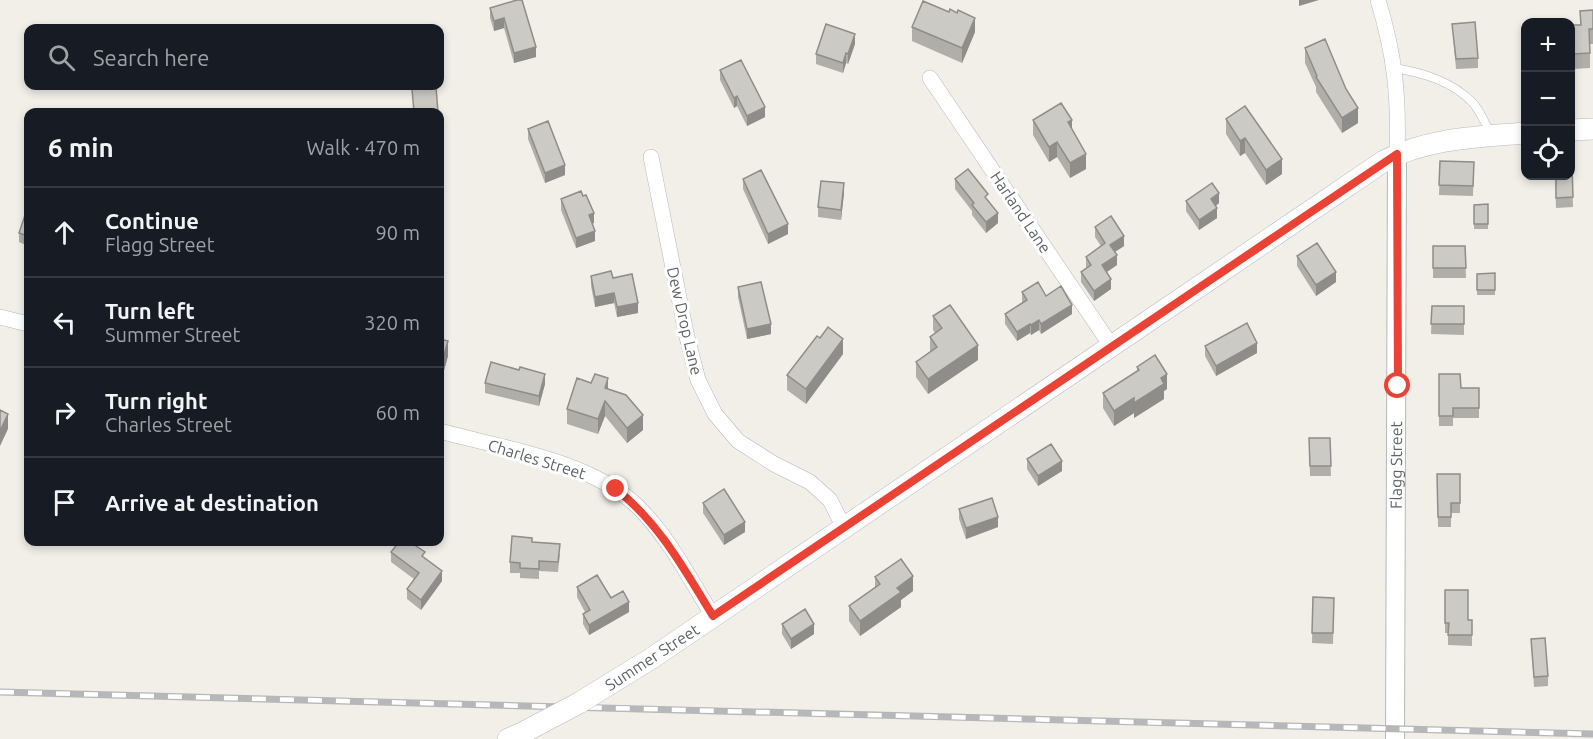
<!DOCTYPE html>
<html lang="en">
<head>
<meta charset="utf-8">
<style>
	body { margin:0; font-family:Ubuntu,sans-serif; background:#242831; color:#f1f3f6 }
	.controls { position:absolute; right:18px; top:18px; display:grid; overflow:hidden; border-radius:12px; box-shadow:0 3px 9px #0003 }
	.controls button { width:54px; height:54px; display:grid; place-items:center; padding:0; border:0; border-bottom:2px solid #363941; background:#171b24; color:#f1f3f6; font:30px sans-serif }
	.stop { position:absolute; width:18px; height:18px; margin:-14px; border:4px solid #ea4335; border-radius:50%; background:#fff }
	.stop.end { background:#ea4335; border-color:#fff; box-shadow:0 2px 6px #0008 }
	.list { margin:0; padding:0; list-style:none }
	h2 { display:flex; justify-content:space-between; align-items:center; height:78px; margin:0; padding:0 24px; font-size:26px }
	h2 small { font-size:20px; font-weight:400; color:#9ea1a6 }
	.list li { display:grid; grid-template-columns:39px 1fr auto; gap:18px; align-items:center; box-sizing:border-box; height:90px; padding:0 24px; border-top:2px solid #363941 }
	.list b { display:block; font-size:22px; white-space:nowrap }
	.list p { margin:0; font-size:20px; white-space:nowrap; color:#9ea1a6 }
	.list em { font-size:20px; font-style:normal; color:#9ea1a6 }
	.icon { flex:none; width:33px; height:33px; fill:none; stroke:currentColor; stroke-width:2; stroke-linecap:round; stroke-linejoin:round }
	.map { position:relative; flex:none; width:1593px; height:739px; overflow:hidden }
	.search { position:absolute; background:#171b24; box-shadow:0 3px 9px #0003; left:24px; top:24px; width:420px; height:66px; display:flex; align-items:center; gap:15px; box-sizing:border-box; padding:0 21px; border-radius:12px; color:#9ea1a6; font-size:22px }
	.panel { position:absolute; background:#171b24; box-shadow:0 3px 9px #0003; left:24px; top:108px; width:420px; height:438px; border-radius:12px }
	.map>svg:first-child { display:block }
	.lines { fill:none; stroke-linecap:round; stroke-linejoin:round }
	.service-casing { stroke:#b5b8bc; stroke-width:9 }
	.minor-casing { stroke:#b5b8bc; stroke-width:16 }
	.tertiary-casing { stroke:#b5b8bc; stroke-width:20 }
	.secondary-casing { stroke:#b6babf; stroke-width:22 }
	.service { stroke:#fff; stroke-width:8 }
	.minor { stroke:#fff; stroke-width:15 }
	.tertiary { stroke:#fff; stroke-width:18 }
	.secondary { stroke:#fff; stroke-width:21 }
	.rail-casing { stroke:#b6b7b8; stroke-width:7 }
	.rail { stroke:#fff; stroke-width:4.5; stroke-dasharray:14; stroke-linecap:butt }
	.secondary-bridge-casing { stroke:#b6babf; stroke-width:22; stroke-linecap:butt }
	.secondary-bridge { stroke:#fff; stroke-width:21 }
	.wall { fill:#afaea9 }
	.shaded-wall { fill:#8f8d8a }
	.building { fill:#cccac5; stroke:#8f8d8a; stroke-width:1.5 }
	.route { stroke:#ea4335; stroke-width:8 }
	.labels { text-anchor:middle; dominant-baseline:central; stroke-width:6; stroke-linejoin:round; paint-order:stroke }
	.street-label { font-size:16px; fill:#5f6368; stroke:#fff }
</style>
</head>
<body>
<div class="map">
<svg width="1593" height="739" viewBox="0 0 1593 739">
	<rect width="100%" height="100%" fill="#f1efe8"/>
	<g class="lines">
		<defs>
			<path id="service" d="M 1395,68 C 1423,73 1452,81 1473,103 C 1480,111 1485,123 1490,132"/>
			<path id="minor" d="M 1378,0 C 1395,56 1399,96 1397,154
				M 930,78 L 1112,347
				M 651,157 L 686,333 L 698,380 L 715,414 L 738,441 L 774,464 L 810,482 L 830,500 L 844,528
				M 0,317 L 28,324
				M 440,431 C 501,448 587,460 635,504 C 668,535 689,578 713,616"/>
			<g id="tertiary">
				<path id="s1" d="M 1395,739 L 1397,154"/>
			</g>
			<path id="secondary" d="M 1570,130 L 1593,129
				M 652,658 L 1384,161 C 1428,138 1477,137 1526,133
				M 508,739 L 524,732"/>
		</defs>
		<use href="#service" class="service-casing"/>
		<use href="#minor" class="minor-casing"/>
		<use href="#tertiary" class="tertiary-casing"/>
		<use href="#secondary" class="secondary-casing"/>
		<use href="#service" class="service"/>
		<use href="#minor" class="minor"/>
		<use href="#tertiary" class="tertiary"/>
		<use href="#secondary" class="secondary"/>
		<defs>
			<path id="rail" d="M 0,692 L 1593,734"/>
		</defs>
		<use href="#rail" class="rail-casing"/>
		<use href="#rail" class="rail"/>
		<defs>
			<path id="secondary-bridge" d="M 524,732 L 579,703 L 652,658"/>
		</defs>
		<use href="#secondary-bridge" class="secondary-bridge-casing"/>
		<use href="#secondary-bridge" class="secondary-bridge"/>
	</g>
	<path class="wall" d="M 517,0 L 536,57 L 514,63 L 504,28 L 494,31 L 490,18 L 490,8 Z
		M 1593,0 L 1593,44 L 1590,44 L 1590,68 L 1573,69 L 1571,25 L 1580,25 L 1580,11 L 1593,10 Z
		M 949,12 L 957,13 L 975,32 L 962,63 L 912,41 L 912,27 Z
		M 1452,24 L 1478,58 L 1478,68 L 1456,69 Z
		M 855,44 L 848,64 L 846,63 L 843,73 L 816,64 L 816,54 Z
		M 1305,48 L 1358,123 L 1342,133 L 1316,92 L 1316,87 L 1305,63 Z
		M 720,70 L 765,117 L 747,126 L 737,106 L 734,108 L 720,80 Z
		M 1226,119 L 1282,174 L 1266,185 L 1245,153 L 1240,156 L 1226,134 Z
		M 1033,120 L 1072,129 L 1086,169 L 1070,178 L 1057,157 L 1049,162 L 1033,135 Z
		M 528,129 L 565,175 L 545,183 L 528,139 Z
		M 1440,161 L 1474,162 L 1473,196 L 1439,195 Z
		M 1572,166 L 1573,207 L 1556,208 L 1555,176 Z
		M 743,179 L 788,234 L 768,244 L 743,189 Z
		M 955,179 L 988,201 L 998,223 L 986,233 L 972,215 L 972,211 L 955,189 Z
		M 844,193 L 841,220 L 818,217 L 818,207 Z
		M 561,199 L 594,223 L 592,224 L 595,241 L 576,248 L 561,210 Z
		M 1186,201 L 1219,203 L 1216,206 L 1217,218 L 1199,230 L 1186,211 Z
		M 1488,204 L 1488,229 L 1474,229 L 1474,205 Z
		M 28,213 L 28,246 L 19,242 L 19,233 Z
		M 1095,227 L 1124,246 L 1115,252 L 1117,265 L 1107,272 L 1111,289 L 1094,301 L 1081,282 L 1081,272 L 1086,268 L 1086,257 L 1101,246 L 1095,237 Z
		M 1433,246 L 1465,246 L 1466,278 L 1433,278 Z
		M 1297,256 L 1336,282 L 1316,296 L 1297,266 Z
		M 1495,273 L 1495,295 L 1477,295 L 1477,274 Z
		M 591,276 L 613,278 L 638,313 L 617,317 L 614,303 L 595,307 L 591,286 Z
		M 738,287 L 771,334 L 747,339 L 738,297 Z
		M 1022,292 L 1046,296 L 1072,314 L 1041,334 L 1039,330 L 1031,335 L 1030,333 L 1017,341 L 1005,324 L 1005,314 L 1023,303 L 1022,301 Z
		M 1432,306 L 1464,306 L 1464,335 L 1431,334 Z
		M 933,316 L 978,360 L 928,394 L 916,377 L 916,362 L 930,352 L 930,337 L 935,333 L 933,330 Z
		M 440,339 L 448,356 L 441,381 L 440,381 Z
		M 1205,346 L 1257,353 L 1216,376 L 1205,356 Z
		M 843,354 L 806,404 L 787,390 L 787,375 Z
		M 1137,367 L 1167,389 L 1164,391 L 1164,399 L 1134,418 L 1134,413 L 1114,426 L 1103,408 L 1103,393 L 1137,371 Z
		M 1439,374 L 1461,388 L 1479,388 L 1479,418 L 1453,418 L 1453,426 L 1439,426 Z
		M 485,383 L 545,384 L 539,406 L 485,393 Z
		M 608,389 L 643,430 L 627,443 L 605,416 L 598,434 L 567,424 L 567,409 Z
		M 1309,438 L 1330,438 L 1331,476 L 1310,476 Z
		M 1027,459 L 1062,471 L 1038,486 L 1027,469 Z
		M 1437,474 L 1460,474 L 1460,513 L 1451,513 L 1451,527 L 1438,527 Z
		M 703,503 L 745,532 L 724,545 L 703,513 Z
		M 959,509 L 998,527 L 966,539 L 959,519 Z
		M 532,542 L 560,554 L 558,572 L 539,571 L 539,579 L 520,578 L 520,573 L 510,573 L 510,562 Z
		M 391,552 L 425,558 L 442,581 L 421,610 L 407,599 L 407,589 L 414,579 L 391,562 Z
		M 875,577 L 913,591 L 901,600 L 901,607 L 860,636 L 849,621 L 849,606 L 875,587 Z
		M 577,587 L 611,598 L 629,612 L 589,635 L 583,624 L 583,614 L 585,612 L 577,597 Z
		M 1445,590 L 1468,620 L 1472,620 L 1472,646 L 1448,645 L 1448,633 L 1445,633 Z
		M 1313,597 L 1334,598 L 1333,644 L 1312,643 Z
		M 782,624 L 814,634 L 791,649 L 782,634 Z
		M 1531,639 L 1548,676 L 1548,686 L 1534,687 Z"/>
	<path class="shaded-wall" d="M 1299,0 L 1319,0 L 1299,6 Z
		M 504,18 L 504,28 L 494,31 L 494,21 Z
		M 975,18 L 975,32 L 962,63 L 962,48 Z
		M 855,34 L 855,44 L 848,64 L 848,54 Z
		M 536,47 L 536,57 L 514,63 L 514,53 Z
		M 846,53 L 846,63 L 843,73 L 843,63 Z
		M 737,96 L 737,106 L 734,108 L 734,98 Z
		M 765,107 L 765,117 L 747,126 L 747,116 Z
		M 1358,108 L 1358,123 L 1342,133 L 1342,118 Z
		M 1072,120 L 1072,135 L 1068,122 Z
		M 1245,138 L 1245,153 L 1240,156 L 1240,141 Z
		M 1057,142 L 1057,157 L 1049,162 L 1049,147 Z
		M 1086,154 L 1086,169 L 1070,178 L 1070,163 Z
		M 1282,159 L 1282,174 L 1266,185 L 1266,170 Z
		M 565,165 L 565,175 L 545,183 L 545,173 Z
		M 844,183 L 844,193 L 841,220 L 841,210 Z
		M 1219,193 L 1219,203 L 1211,209 L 1211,199 Z
		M 1217,208 L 1217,218 L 1199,230 L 1199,220 Z
		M 594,213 L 594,223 L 589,225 L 589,215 Z
		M 998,213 L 998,223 L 986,233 L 986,222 Z
		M 788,224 L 788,234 L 768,244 L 768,234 Z
		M 595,231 L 595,241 L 576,248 L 576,238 Z
		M 1124,236 L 1124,246 L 1110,255 L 1110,245 Z
		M 1117,255 L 1117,265 L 1102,275 L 1102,265 Z
		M 1336,272 L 1336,282 L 1316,296 L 1316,285 Z
		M 1111,279 L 1111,289 L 1094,301 L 1094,291 Z
		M 614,293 L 614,303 L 595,307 L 595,297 Z
		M 638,303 L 638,313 L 617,317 L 617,307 Z
		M 1072,305 L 1072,314 L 1041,334 L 1041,324 Z
		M 1039,320 L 1039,330 L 1031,335 L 1031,325 Z
		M 771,324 L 771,334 L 747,339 L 747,329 Z
		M 1030,324 L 1030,333 L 1017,341 L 1017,332 Z
		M 843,339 L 843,354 L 806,404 L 806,389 Z
		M 448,341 L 448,356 L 441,381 L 441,366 Z
		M 1257,343 L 1257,353 L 1216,376 L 1216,366 Z
		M 978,345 L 978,360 L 928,394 L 928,379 Z
		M 545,374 L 545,384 L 539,406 L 539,396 Z
		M 1167,374 L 1167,389 L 1164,391 L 1164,399 L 1134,418 L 1134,403 L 1161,378 Z
		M 608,378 L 608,393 L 605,403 L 605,416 L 598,434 L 598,419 Z
		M 1134,398 L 1134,413 L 1114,426 L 1114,411 Z
		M 8,414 L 8,429 L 0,446 L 0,431 Z
		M 643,415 L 643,430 L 627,443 L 627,428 Z
		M 1062,461 L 1062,471 L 1038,486 L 1038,476 Z
		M 998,517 L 998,527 L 966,539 L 966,528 Z
		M 745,522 L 745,532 L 724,545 L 724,535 Z
		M 442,571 L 442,581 L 421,610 L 421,600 Z
		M 913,576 L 913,591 L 901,600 L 901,607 L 860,636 L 860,621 L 897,588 Z
		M 629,602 L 629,612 L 589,635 L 589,625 Z
		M 814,624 L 814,634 L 791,649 L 791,639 Z"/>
	<path class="building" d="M 517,0 L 522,0 L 536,47 L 514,53 L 504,18 L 494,21 L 490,8 Z
		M 923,1 L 949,12 L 950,9 L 957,13 L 958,10 L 975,18 L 962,48 L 912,27 Z
		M 1593,10 L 1593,29 L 1589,29 L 1590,53 L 1573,54 L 1571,25 L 1581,25 L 1580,11 Z
		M 1475,22 L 1478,58 L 1456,59 L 1452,24 Z
		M 826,24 L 855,34 L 848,54 L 846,53 L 843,63 L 816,54 Z
		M 1325,39 L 1346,89 L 1358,108 L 1342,118 L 1316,77 L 1317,76 L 1305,48 Z
		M 741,60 L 765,107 L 747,116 L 737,96 L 734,98 L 720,70 Z
		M 436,87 L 438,112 L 414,112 L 412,89 Z
		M 1061,103 L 1072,120 L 1068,122 L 1086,154 L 1070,163 L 1057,142 L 1049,147 L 1033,120 Z
		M 1245,106 L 1282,159 L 1266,170 L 1245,138 L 1240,141 L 1226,119 Z
		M 548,121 L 565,165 L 545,173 L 528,129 Z
		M 1440,161 L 1474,162 L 1473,186 L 1439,185 Z
		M 1570,166 L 1572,166 L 1573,197 L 1556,198 L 1556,176 L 1570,176 Z
		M 968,169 L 988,194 L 985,197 L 998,213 L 986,222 L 972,205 L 974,203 L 955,179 Z
		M 761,170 L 788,224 L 768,234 L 743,179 Z
		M 821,181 L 844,183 L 841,210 L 818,207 Z
		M 1212,183 L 1219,193 L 1211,199 L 1217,208 L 1199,220 L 1186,201 Z
		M 581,191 L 583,196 L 586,195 L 594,213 L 589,215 L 595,231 L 576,238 L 561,199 Z
		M 1488,204 L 1488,224 L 1474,224 L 1474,205 Z
		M 26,212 L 28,213 L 28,236 L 19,233 Z
		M 1111,216 L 1124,236 L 1110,245 L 1117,255 L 1102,265 L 1111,279 L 1094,291 L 1081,272 L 1091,265 L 1086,257 L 1105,243 L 1095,227 Z
		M 1317,243 L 1336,272 L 1316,285 L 1297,256 Z
		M 1433,246 L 1465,246 L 1466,268 L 1433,268 Z
		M 611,271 L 613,278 L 632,274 L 638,303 L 617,307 L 614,293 L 595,297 L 591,276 Z
		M 1495,273 L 1495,290 L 1477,290 L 1477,274 Z
		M 761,282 L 771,324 L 747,329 L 738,287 Z
		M 1038,282 L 1046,296 L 1061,286 L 1072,305 L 1041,324 L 1039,320 L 1031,325 L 1030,324 L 1017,332 L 1005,314 L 1027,300 L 1022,292 Z
		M 950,305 L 978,345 L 928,379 L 916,362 L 937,347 L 930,337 L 942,328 L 933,316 Z
		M 1432,306 L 1464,306 L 1464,324 L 1431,324 Z
		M 1247,323 L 1257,343 L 1216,366 L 1205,346 Z
		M 828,327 L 843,339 L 806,389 L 787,375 L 817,336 L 820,338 Z
		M 440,339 L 448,341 L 441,366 L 440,366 Z
		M 1155,355 L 1167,374 L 1161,378 L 1164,384 L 1134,403 L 1134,398 L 1114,411 L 1103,393 L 1139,370 L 1137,367 Z
		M 491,362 L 519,370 L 520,367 L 545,374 L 539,396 L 485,383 Z
		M 595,374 L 608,378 L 605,388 L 626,395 L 643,415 L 627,428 L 605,401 L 598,419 L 567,409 L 577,378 L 591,383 Z
		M 1439,374 L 1460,374 L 1461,388 L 1479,388 L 1479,408 L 1453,408 L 1453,416 L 1439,416 Z
		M 0,410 L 8,414 L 0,431 Z
		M 1309,438 L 1330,438 L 1331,466 L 1310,466 Z
		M 1051,444 L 1062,461 L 1038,476 L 1027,459 Z
		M 1437,474 L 1460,474 L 1460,503 L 1451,503 L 1451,517 L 1438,517 Z
		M 724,489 L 745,522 L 724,535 L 703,503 Z
		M 992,498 L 998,517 L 966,528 L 959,509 Z
		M 512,536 L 532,538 L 532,542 L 560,544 L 558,562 L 539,561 L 539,569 L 520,568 L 520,563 L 510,562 Z
		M 399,542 L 410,542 L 425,552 L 422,556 L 442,571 L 421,600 L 407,589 L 419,573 L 391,552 Z
		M 901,559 L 913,576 L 897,588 L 901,592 L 860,621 L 849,606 L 880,584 L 875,577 Z
		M 597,575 L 611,598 L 623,591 L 629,602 L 589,625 L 583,614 L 590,610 L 577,587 Z
		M 1445,590 L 1468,590 L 1468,620 L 1472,620 L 1472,635 L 1448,635 L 1449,623 L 1445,623 Z
		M 1313,597 L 1334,598 L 1333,633 L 1312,633 Z
		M 805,609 L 814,624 L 791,639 L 782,624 Z
		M 1545,638 L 1548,676 L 1534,677 L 1531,639 Z"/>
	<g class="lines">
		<path class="route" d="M 616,489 C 660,524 684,569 713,616 L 1397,154 L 1398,386"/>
	</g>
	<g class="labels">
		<g class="street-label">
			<text transform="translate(1021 212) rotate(56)">Harland Lane</text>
			<text transform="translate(685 321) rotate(77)">Dew Drop Lane</text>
			<text transform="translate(537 459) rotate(17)">Charles Street</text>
			<text stroke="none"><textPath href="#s1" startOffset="274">Flagg Street</textPath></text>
			<text transform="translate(652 657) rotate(-33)">Summer Street</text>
		</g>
	</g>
</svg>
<div class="controls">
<button>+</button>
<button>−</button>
<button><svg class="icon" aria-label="locate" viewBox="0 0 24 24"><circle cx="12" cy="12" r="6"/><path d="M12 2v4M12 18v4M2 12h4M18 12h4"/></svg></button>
</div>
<div class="stop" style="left:1398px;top:386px"></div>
<div class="stop end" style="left:616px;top:489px"></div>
<div class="search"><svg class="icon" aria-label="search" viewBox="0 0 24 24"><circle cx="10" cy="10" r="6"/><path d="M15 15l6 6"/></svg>Search here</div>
<section class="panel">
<h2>6 min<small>Walk · 470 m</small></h2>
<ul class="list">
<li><svg class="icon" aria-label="ahead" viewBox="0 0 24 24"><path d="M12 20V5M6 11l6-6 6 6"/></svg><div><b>Continue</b><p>Flagg Street</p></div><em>90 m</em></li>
<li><svg class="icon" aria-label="left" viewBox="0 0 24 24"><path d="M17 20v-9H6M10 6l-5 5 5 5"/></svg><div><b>Turn left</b><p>Summer Street</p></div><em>320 m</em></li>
<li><svg class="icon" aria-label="right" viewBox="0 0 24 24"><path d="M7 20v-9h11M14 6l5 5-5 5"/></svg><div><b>Turn right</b><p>Charles Street</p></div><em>60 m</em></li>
<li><svg class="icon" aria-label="arrive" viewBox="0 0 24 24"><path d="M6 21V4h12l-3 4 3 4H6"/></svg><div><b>Arrive at destination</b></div></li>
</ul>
</section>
</div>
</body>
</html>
